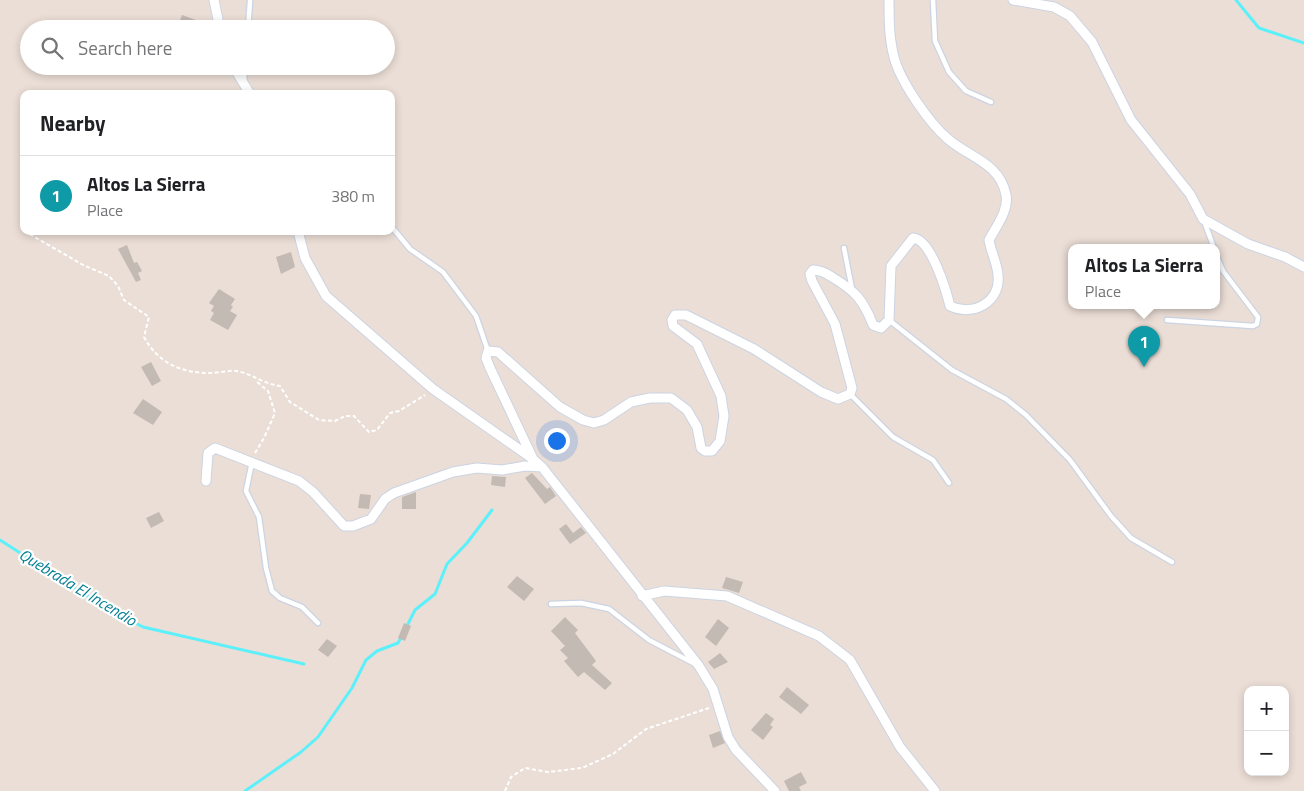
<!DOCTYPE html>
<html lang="en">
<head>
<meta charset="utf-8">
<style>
	body { margin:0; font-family:"Titillium Web",sans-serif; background:#f6f6f6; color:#202124 }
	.controls { position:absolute; right:15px; bottom:15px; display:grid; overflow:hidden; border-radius:10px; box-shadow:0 2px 8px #0003 }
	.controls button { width:45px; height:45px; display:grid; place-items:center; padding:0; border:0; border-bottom:1px solid #e0e0e0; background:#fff; color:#202124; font:25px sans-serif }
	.you { position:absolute; left:556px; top:440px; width:18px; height:18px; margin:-12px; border:4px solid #fff; border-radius:50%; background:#1a73e8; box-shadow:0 0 0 8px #1a73e833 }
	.badge { display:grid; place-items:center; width:32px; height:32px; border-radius:50%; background:#1a73e8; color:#fff; font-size:16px; font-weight:700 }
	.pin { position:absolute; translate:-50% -41px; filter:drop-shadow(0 1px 2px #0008) }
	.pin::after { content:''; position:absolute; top:26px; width:18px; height:15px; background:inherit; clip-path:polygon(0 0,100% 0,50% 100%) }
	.popup { position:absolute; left:1068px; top:244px; width:152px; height:65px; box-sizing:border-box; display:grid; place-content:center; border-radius:10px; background:#fff; filter:drop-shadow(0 1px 4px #0005); font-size:16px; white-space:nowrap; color:#757577 }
	.popup b { font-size:19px; color:#202124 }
	.popup::after { content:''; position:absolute; left:50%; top:100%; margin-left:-10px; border:10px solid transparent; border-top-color:#fff }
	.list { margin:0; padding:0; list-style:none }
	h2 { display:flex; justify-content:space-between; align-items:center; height:65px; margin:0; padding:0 20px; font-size:21px }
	h2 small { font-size:16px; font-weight:400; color:#757577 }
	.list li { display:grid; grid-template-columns:32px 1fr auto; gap:15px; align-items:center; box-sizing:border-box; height:80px; padding:0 20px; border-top:1px solid #e0e0e0 }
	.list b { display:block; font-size:19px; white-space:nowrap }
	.list p { margin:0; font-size:16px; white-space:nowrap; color:#757577 }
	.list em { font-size:16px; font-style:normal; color:#757577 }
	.icon { flex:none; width:28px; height:28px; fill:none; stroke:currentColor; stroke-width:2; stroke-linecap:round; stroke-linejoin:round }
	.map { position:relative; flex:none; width:1304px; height:791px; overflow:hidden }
	.search { position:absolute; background:#fff; box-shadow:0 2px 8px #0003; left:20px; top:20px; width:375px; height:55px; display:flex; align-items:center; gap:12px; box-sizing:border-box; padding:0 18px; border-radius:28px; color:#757577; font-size:19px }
	.panel { position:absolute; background:#fff; box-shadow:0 2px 8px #0003; left:20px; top:90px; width:375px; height:145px; border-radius:10px }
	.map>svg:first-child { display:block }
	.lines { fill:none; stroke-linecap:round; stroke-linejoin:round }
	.stream { stroke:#5cf0fa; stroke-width:3 }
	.building { fill:#c2bab3 }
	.lane-casing { stroke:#cbd4e2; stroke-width:7 }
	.street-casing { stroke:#cbd4e2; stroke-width:11 }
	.path { stroke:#fff; stroke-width:2; stroke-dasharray:4 2.5; stroke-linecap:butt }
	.lane { stroke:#fff; stroke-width:4.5 }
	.street { stroke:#fff; stroke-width:9 }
	.labels { text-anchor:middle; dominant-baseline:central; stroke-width:4.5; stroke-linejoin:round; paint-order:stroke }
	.water-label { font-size:16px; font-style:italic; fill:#027e93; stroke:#fff }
</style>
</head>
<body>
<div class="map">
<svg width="1304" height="791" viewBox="0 0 1304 791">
	<rect width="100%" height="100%" fill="#ebded6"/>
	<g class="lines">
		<path class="stream" d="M 1236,0 L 1259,28 L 1304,43
			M 0,540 L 106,608 L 143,627 L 304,664
			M 406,628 L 415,610 L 435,594 L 447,564 L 467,543 L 492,510
			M 245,791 L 301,752 L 318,737 L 352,688 L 366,660 L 377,651 L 398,643 L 402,636"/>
	</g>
	<path class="building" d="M 182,15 L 196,20 L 192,29 L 178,26 Z
		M 127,245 L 134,263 L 137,262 L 142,271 L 138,273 L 141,280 L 136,282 L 118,249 Z
		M 291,252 L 295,267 L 281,274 L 276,257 Z
		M 219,289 L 235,299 L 231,305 L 233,307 L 230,311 L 237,315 L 228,330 L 210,320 L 214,313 L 211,311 L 214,306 L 209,303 Z
		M 151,362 L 161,381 L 152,386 L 141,367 Z
		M 143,399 L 162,412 L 153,425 L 133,413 Z
		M 532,473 L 547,489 L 550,487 L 556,496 L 545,504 L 525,478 Z
		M 492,476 L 506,477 L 505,487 L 491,485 Z
		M 416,492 L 416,509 L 402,509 L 402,497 Z
		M 360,494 L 371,495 L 369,509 L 358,508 Z
		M 159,512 L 164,521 L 151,528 L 146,518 Z
		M 566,524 L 573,533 L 581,527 L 586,533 L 570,544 L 559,529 Z
		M 517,576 L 534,589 L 524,601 L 507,587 Z
		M 726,577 L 743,582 L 739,593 L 722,588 Z
		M 565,617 L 578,630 L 575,633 L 596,661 L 592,665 L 612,683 L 605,690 L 584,672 L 578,677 L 564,661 L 568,658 L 560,650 L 565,646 L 551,631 Z
		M 718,619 L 729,628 L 716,646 L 705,637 Z
		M 404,623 L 411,626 L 405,641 L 398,638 Z
		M 327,639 L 337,646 L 328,657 L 318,650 Z
		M 720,653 L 728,662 L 714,669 L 708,662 Z
		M 787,687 L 809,705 L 801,714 L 779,697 Z
		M 766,713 L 774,719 L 770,725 L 773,727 L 763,740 L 751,730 Z
		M 720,731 L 725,743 L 713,748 L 709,735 Z
		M 801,772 L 807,783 L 799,787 L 801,791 L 789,791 L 784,781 Z"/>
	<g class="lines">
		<defs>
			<path id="lane" d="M 933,0 L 935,41 L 949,72 L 966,91 L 991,102
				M 248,29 L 250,1
				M 244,80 L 245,66
				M 1204,221 L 1214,248
				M 391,226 L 410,249 L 443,272 L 476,316 L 488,351
				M 844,248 L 852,289
				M 889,320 L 952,370 L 1006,399 L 1026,415 L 1070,460 L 1111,516 L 1131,538 L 1172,562
				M 1167,320 L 1253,326 L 1257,324 L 1258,317 L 1223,271 L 1216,255
				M 850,394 L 893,437 L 933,460 L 949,483
				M 252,462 L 246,491 L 259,517 L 266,568 L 272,591 L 280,598 L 302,607 L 318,623
				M 551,604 L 581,603 L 609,609 L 649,640 L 695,664"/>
			<path id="street" d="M 214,0 L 220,29
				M 1013,0 L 1054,7 L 1070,16 L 1092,42 L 1131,120 L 1190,194 L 1203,219 L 1248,244 L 1285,257 L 1304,267
				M 233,66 L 250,94
				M 298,231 L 305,258 L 326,296 L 433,389 L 533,459 L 542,467 L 699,666 L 713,689 L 728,737 L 736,750 L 775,791
				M 533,459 L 490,368 L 486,358 L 488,351 L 498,352 L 560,407 L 583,420 L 594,423 L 604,420 L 631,402 L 650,398 L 671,398 L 687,410 L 697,427 L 701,448 L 705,451 L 712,451 L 720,441 L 724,416 L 721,396 L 697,344 L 673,326 L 672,320 L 675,315 L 686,315 L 754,349 L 821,392 L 838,399 L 850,394 L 852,388 L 835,324 L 812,281 L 810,274 L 813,270 C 820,270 826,273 832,277 C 855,291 863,299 873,325 L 881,328 L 889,320 L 891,266 L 913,238 C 931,239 946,290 950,306 C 973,317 1001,302 998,275 C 997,263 991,252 989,240 C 996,227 1009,210 1006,195 C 1000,163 970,158 948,139 C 929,123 900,81 894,57 C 889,38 889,19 889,0
				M 206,481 L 208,453 L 215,448 L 299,481 L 313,492 L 344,526 L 353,526 L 371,519 L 385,499 L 394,493 L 453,472 L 477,468 L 502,470 L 525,466 L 542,467
				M 642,596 L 664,591 L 727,596 L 819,636 L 850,660 L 900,747 L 935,791"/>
		</defs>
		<use href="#lane" class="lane-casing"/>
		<use href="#street" class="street-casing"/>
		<path class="path" d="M 24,231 L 83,265 L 109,276 L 118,286 L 124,300 L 149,317 L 144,337 C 158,363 181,373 210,373 C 219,373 229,370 237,371 C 252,374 264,384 280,386 L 290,402 L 319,420 L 335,421 L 345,416 L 354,416 L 369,432 L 377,430 L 390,413 L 399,411 L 425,395
			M 255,453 L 264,438 L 275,413 L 268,391 L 257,382
			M 505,791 L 511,777 L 525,768 L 548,772 L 582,768 L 613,754 L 646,729 L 709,708"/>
		<use href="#lane" class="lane"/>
		<use href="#street" class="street"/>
	</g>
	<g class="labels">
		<g class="water-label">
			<text transform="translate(78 587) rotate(31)">Quebrada El Incendio</text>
		</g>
	</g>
</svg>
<div class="controls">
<button>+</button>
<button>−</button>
</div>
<div class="you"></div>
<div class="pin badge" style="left:1144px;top:367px;background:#0f9aa8">1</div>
<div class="popup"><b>Altos La Sierra</b>Place</div>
<div class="search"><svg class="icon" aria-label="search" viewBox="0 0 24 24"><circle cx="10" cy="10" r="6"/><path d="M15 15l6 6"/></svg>Search here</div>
<section class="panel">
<h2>Nearby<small></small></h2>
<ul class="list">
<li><span class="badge" style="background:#0f9aa8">1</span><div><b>Altos La Sierra</b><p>Place</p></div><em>380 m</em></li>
</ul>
</section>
</div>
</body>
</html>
